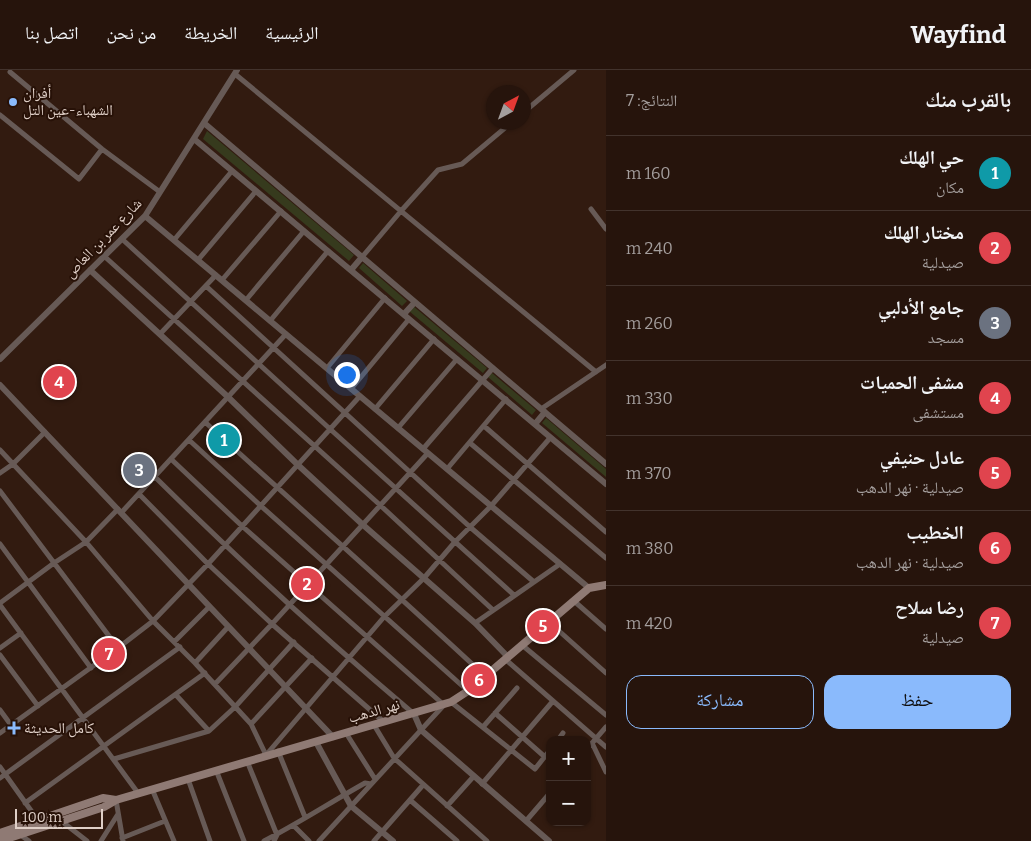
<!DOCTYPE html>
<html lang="ar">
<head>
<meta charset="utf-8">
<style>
	body { margin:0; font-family:Bitter,"Noto Naskh Arabic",serif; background:#32211a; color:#f1f3f6; direction:rtl }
	.controls { position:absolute; right:15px; bottom:15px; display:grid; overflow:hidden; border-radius:10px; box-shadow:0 1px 4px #0004 }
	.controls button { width:45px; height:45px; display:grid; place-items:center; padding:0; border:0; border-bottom:1px solid #42332d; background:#26140c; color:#f1f3f6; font:25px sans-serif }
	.compass { position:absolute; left:486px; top:15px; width:45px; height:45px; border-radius:50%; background:#26140c; box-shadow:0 1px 4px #0004; rotate:41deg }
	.scale { position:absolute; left:15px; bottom:12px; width:88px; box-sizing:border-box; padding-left:5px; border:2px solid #dfcfc7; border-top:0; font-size:14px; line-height:18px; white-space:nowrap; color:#dfcfc7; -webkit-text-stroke:4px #271107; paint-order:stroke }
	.you { position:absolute; left:346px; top:304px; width:18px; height:18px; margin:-12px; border:4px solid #fff; border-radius:50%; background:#1a73e8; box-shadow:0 0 0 8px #1a73e833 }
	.badge { display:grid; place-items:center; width:32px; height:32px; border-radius:50%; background:#8abafc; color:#fff; font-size:16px; font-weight:700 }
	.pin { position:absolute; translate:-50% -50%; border:2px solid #fff; box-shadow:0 1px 5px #0006 }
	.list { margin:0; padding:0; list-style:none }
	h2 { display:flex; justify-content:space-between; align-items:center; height:65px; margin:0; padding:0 20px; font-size:21px }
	h2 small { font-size:16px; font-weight:400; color:#a49e9d }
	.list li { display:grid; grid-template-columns:32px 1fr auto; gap:15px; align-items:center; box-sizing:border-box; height:75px; padding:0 20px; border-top:1px solid #42332d }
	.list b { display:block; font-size:19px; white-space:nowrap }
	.list p { margin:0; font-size:16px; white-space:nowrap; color:#a49e9d }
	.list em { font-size:16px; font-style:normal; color:#a49e9d }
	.actions { display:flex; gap:10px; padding:15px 20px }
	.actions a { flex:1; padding:11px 0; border:1px solid #8abafc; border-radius:15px; text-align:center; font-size:18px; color:#8abafc }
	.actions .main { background:#8abafc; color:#111 }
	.map { position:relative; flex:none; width:606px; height:771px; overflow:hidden; direction:ltr }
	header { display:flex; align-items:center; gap:30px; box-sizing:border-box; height:70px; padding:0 25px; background:#26140c; border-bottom:1px solid #42332d }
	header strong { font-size:24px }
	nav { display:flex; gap:28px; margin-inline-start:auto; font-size:18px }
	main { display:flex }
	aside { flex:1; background:#26140c }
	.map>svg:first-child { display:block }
	.green { fill:#363a1d }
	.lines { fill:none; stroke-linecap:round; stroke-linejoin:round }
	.minor { stroke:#675a56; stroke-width:5 }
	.tertiary { stroke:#675a56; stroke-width:6 }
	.secondary { stroke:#8f7a74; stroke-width:8 }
	.poi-dot { fill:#8abafc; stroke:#271107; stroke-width:2 }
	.labels { text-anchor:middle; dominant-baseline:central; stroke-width:4; stroke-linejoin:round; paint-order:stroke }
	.poi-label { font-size:15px; fill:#dfcfc7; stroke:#271107; text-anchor:start }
	.street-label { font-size:15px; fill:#dfcfc7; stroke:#271107 }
</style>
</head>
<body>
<header>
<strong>Wayfind</strong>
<nav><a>الرئيسية</a><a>الخريطة</a><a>من نحن</a><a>اتصل بنا</a></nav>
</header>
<main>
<aside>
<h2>بالقرب منك<small>النتائج: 7</small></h2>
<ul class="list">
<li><span class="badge" style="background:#0f9aa8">1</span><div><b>حي الهلك</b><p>مكان</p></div><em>160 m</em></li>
<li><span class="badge" style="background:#e0444e">2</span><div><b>مختار الهلك</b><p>صيدلية</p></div><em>240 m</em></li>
<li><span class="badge" style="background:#6b7280">3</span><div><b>جامع الأدلبي</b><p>مسجد</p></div><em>260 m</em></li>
<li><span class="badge" style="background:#e0444e">4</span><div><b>مشفى الحميات</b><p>مستشفى</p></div><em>330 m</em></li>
<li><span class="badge" style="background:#e0444e">5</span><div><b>عادل حنيفي</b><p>صيدلية · نهر الدهب</p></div><em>370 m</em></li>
<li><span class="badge" style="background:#e0444e">6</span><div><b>الخطيب</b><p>صيدلية · نهر الدهب</p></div><em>380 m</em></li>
<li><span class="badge" style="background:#e0444e">7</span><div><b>رضا سلاح</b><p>صيدلية</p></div><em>420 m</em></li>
</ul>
<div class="actions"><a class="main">حفظ</a><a>مشاركة</a></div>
</aside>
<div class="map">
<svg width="606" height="771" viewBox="0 0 606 771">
	<rect width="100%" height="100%" fill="#321b10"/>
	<path class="green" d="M 207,61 L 354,185 L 349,191 L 203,69 Z
		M 363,193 L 407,231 L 402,236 L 359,198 Z
		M 413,236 L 487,298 L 483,303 L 409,241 Z
		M 492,303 L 536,340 L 532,345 L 488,307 Z
		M 546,348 L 606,399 L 606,407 L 542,353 Z"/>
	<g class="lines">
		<path class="minor" d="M 10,2 L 102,79 L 160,122
			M 235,4 L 596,302
			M 524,42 L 574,0
			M 0,45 L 79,109 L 102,79
			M 591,139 L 606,159
			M 122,169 L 330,359 L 514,525
			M 174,170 L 232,101
			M 104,186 L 380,435 L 493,540
			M 362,187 L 401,141 L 438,100 L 462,94 L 512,52
			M 198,190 L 256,121
			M 222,210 L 281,141
			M 206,216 L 470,457 L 534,512
			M 246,230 L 304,161
			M 270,251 L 328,181
			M 160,264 L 216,205
			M 327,298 L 385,228
			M 351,319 L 409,249
			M 375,339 L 434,269
			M 541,339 L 606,295
			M 205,352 C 298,437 393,520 485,606
			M 484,356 L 606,462
			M 398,358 L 457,289
			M 189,370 L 261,436 L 468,621
			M 470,373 L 606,488
			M 423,379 L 493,298
			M 0,380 L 86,472 L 153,551 L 195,593 L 251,654 L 266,685 L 384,547 L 424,508 L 454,473 L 491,436 L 550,368
			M 171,389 L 242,456 L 444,635 L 319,771
			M 447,399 L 506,329
			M 0,403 L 13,394 L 45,362
			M 155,407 C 238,489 324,568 414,644
			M 0,421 L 118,578
			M 139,424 L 208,494 L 272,554 L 384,652
			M 121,443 L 286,264
			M 0,474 L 91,598
			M 574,531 L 606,559
			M 0,533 L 54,493 L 86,472 L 118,439
			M 0,535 L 138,723
			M 549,552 L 606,603
			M 475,553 L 560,494
			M 174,572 L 209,537
			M 522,575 L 606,645
			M 0,578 L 21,563
			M 0,585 L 38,636
			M 505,589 L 606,677
			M 195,593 L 228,557
			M 215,614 L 272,554 L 428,383
			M 176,625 L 209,661
			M 451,632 L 535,699 L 550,680
			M 0,640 L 11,655
			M 495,643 L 545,687
			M 251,654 L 312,588
			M 374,655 L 394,688 L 487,771
			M 483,657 L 517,618
			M 0,663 L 118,578 L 153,551 L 208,494 L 360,326
			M 346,663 L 375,709
			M 558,670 L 563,663
			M 592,673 L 606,702
			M 587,679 L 606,657
			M 278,681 L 305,747
			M 114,689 L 209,661 L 235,637 L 294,572
			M 247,691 L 277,765 L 274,771
			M 0,697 L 37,749
			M 216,700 L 244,771
			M 0,708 L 180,577
			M 188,709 L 210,771
			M 482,714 L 553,631
			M 152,719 L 174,771
			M 116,730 L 123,771
			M 410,730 L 457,771
			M 25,733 L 205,603
			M 447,736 L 474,706
			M 60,750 L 87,771
			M 526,751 L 550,723
			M 294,756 L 309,771
			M 19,764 L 29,771
			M 122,768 L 165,751
			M 101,771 L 118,744
			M 264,771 C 299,753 331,732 365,713 L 371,714
			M 374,771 L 423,715"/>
		<path class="tertiary" d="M 204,53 L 606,394
			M 194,69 L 606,414
			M 145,146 L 589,518
			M 90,200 L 228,327 L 298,395 L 362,454 L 475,553 L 508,587
			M 351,200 L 362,187
			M 404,244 L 415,232
			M 0,289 L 145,146 L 237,0
			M 0,315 L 333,667
			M 535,354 L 545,342
			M 414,644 L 421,660 L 549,771
			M 316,672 L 351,736 L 393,771"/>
		<path class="secondary" d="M 0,763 L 103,728 L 116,730
			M 0,771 L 104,737 L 116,730 L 451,632 L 468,621 L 589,518 L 606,515"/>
	</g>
	<g class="poi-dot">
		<circle cx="13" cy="32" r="5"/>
		<path d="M11.5 650.5h5v5h5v5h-5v5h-5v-5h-5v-5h5z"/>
	</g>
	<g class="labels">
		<g class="poi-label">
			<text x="23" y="23">أفران<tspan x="23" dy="17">الشهباء-عين التل</tspan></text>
			<text x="24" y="658">كامل الحديثة</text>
		</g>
		<g class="street-label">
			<text transform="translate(103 168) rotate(-46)">شارع عمر بن العاص</text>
			<text transform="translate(374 641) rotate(-16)">نهر الدهب</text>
		</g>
	</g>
</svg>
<div class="controls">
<button>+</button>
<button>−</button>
</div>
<svg class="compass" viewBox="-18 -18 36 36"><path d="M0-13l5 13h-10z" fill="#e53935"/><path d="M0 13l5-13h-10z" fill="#a49e9d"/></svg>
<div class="scale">100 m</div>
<div class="you"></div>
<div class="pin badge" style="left:224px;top:370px;background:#0f9aa8">1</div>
<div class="pin badge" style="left:307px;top:514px;background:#e0444e">2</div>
<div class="pin badge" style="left:139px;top:400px;background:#6b7280">3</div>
<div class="pin badge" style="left:59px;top:312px;background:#e0444e">4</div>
<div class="pin badge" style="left:543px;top:556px;background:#e0444e">5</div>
<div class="pin badge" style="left:479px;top:610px;background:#e0444e">6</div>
<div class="pin badge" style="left:109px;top:584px;background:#e0444e">7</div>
</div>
</main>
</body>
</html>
